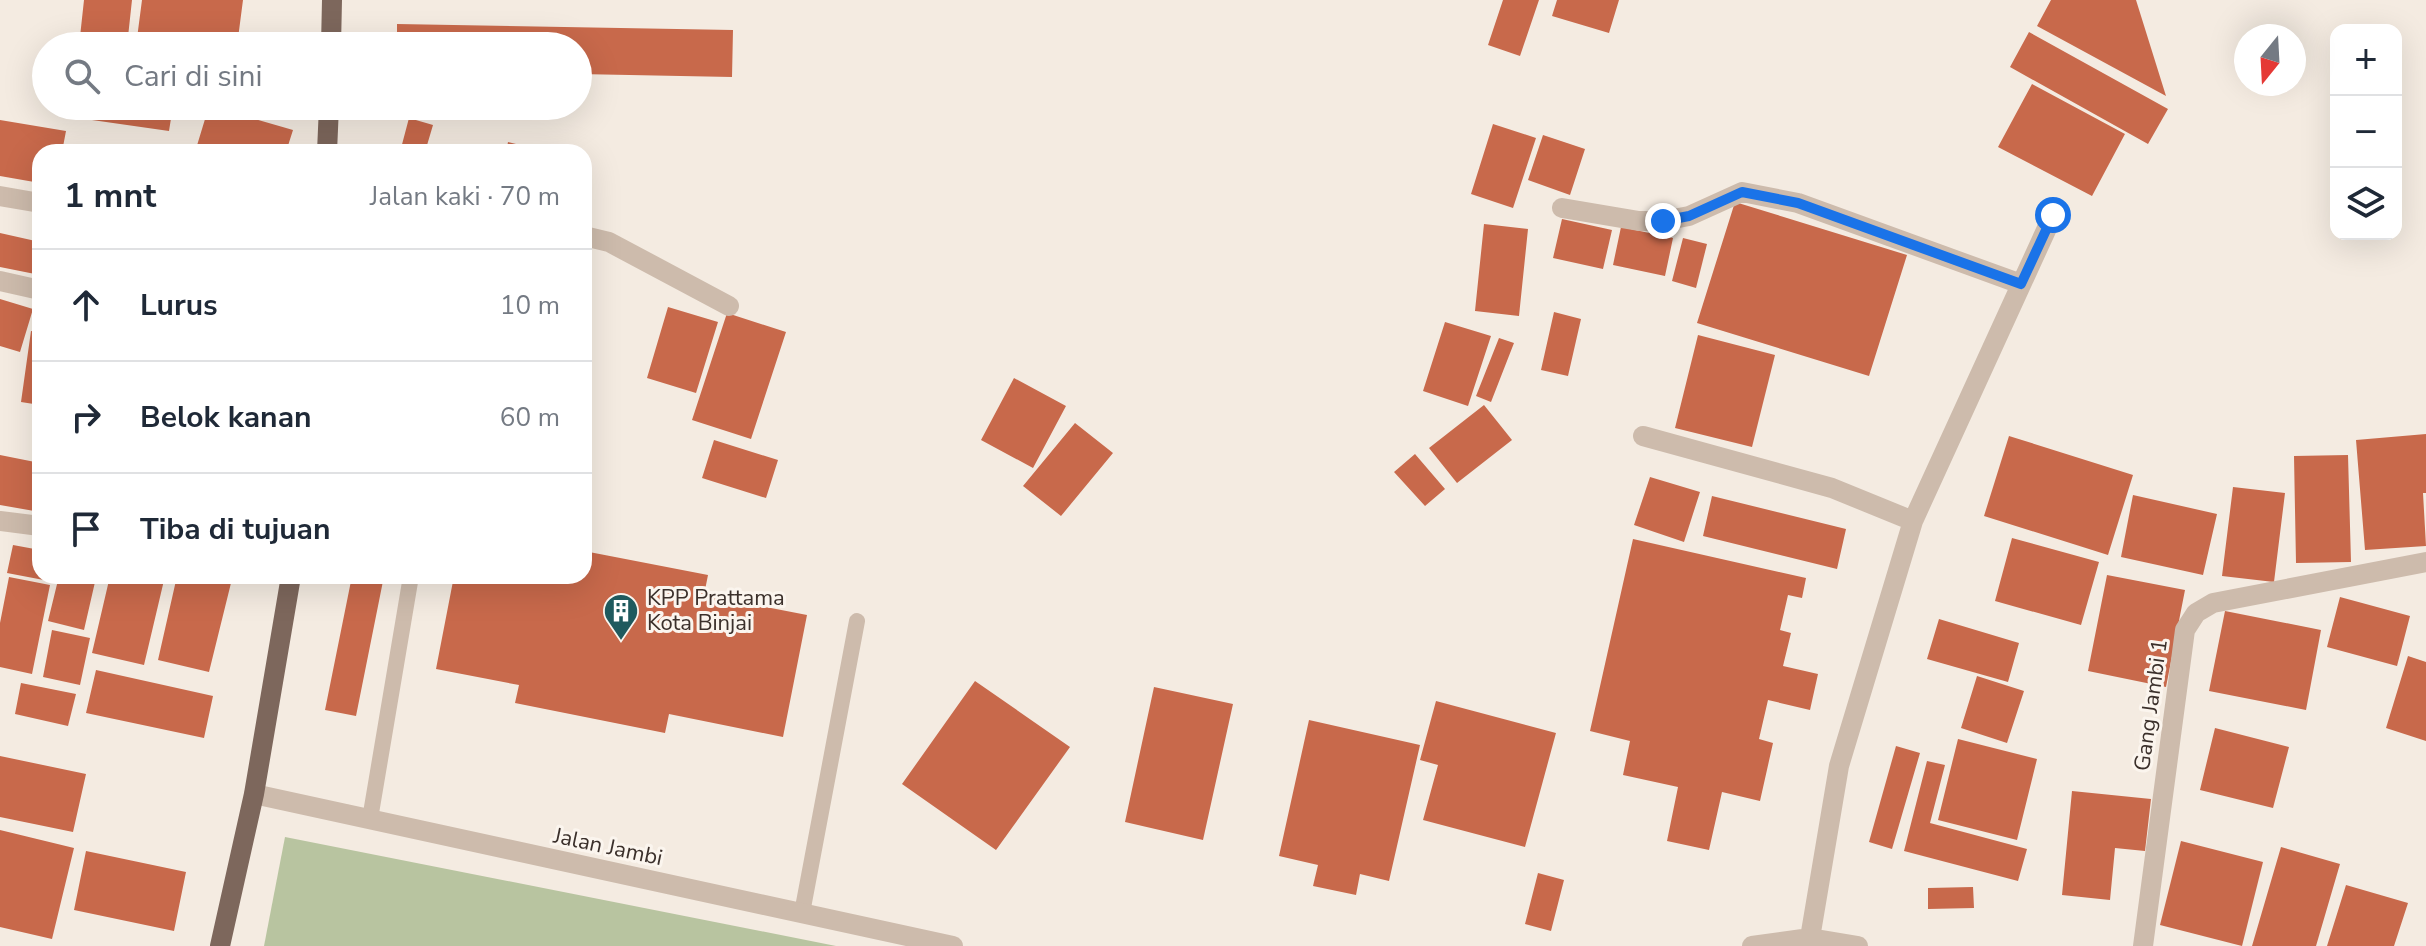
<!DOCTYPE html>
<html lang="id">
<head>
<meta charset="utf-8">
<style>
	body { margin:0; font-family:"Nunito Sans",sans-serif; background:#f2f2f3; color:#1f2937 }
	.controls { position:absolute; right:24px; top:24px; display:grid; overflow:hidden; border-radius:16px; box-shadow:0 8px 32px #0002 }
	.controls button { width:72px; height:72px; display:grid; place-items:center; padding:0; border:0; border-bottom:2px solid #e0e1e3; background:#fff; color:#1f2937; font:40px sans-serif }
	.compass { position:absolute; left:2234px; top:24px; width:72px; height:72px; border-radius:50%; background:#fff; box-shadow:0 8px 32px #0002; rotate:198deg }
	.stop { position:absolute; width:24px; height:24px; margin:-18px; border:6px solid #1a73e8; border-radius:50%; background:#fff }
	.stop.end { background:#1a73e8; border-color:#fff; box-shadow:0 2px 8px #0008 }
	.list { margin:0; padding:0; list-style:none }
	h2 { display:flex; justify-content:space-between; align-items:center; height:104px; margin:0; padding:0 32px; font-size:34px }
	h2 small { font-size:26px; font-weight:400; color:#747a83 }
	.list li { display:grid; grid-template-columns:52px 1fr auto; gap:24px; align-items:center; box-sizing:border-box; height:112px; padding:0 32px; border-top:2px solid #e0e1e3 }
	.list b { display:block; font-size:30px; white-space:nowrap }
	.list em { font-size:26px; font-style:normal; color:#747a83 }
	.icon { flex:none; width:44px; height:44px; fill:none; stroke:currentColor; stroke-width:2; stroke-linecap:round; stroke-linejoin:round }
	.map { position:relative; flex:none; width:2426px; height:946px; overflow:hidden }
	.search { position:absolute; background:#fff; box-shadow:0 8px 32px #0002; left:32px; top:32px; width:560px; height:88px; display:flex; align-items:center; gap:20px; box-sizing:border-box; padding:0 28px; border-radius:44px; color:#747a83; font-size:30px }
	.panel { position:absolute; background:#fff; box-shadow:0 8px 32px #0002; left:32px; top:144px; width:560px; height:440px; border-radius:24px }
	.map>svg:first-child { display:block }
	.green { fill:#b8c4a0 }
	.building { fill:#c8694b }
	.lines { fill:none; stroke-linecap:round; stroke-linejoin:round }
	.service { stroke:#cdbbac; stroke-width:16 }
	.minor { stroke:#cdbbac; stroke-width:20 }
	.primary { stroke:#7d675c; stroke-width:20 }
	.route { stroke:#1a73e8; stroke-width:10 }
	.labels { text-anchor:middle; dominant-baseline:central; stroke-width:6; stroke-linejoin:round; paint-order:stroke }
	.poi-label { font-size:22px; fill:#3b302b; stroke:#fbf5ee; text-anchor:start }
	.street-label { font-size:22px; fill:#3b302b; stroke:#fbf5ee }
</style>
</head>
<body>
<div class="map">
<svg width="2426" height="946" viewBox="0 0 2426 946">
	<rect width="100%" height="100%" fill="#f4ebe1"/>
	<path class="green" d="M 285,837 L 836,946 L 264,946 Z"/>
	<path class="building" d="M 84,0 L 132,0 L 127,46 L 79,46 Z
		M 142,0 L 243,0 L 237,46 L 136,46 Z
		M 1503,0 L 1539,0 L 1520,56 L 1488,45 Z
		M 1557,0 L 1619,0 L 1609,33 L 1552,16 Z
		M 2051,0 L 2136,0 L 2166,96 L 2037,26 Z
		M 397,24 L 733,30 L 732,77 L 578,74 L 578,46 L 397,46 Z
		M 2029,32 L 2168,109 L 2148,144 L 2010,67 Z
		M 2032,84 L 2125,134 L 2092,196 L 1998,147 Z
		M 58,106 L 173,106 L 169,131 L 57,115 Z
		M 209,106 L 293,130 L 286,152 L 195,152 Z
		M 409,118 L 433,125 L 425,152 L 400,152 Z
		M 0,120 L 66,131 L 62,152 L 40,152 L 40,183 L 0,176 Z
		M 1493,124 L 1536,138 L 1513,208 L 1471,194 Z
		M 1543,135 L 1585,149 L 1570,195 L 1528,180 Z
		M 508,142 L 544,151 L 544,152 L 506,152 Z
		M 1735,202 L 1907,255 L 1869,376 L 1697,323 Z
		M 1562,219 L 1612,230 L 1603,269 L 1553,258 Z
		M 1484,224 L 1528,229 L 1519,316 L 1475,311 Z
		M 1621,227 L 1673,238 L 1665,276 L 1613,265 Z
		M 0,233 L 40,242 L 40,275 L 0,267 Z
		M 1683,238 L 1707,244 L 1696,288 L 1672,281 Z
		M 0,299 L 33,309 L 20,352 L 0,346 Z
		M 668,307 L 718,322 L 696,393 L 647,378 Z
		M 1554,312 L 1581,319 L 1568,376 L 1541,370 Z
		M 727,313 L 786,332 L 751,439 L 692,420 Z
		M 1445,322 L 1491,336 L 1468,406 L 1423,391 Z
		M 31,331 L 40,332 L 40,405 L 21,402 Z
		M 1698,335 L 1775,355 L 1752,447 L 1675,428 Z
		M 1499,338 L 1514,343 L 1491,402 L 1476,396 Z
		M 1014,378 L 1066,406 L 1033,468 L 981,440 Z
		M 1484,405 L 1512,440 L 1457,483 L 1429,448 Z
		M 1075,423 L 1113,453 L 1061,516 L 1023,486 Z
		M 2426,434 L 2426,493 L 2423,493 L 2426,546 L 2365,550 L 2356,440 Z
		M 2009,436 L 2133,475 L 2108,555 L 1984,516 Z
		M 714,440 L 778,460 L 766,498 L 702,478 Z
		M 1415,454 L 1445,489 L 1425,506 L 1394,472 Z
		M 0,455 L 40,463 L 40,512 L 0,505 Z
		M 2348,455 L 2351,562 L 2296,563 L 2294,456 Z
		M 1650,477 L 1700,492 L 1684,542 L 1634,525 Z
		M 2233,487 L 2285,493 L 2274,582 L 2222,576 Z
		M 2133,495 L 2217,514 L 2203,575 L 2121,557 Z
		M 1712,496 L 1846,529 L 1837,569 L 1703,536 Z
		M 2012,538 L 2099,562 L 2081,625 L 1995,601 Z
		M 1633,539 L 1806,578 L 1802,598 L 1788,595 L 1780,630 L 1791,633 L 1783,666 L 1818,674 L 1810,710 L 1768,700 L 1759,739 L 1773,743 L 1760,801 L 1722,792 L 1709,850 L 1667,841 L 1678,787 L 1623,775 L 1630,741 L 1590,731 Z
		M 13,545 L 40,550 L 40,576 L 50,576 L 49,581 L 7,573 Z
		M 584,551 L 708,575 L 704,595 L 807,615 L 783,737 L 669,714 L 665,733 L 515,703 L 519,685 L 436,669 L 454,576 L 584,576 Z
		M 2107,575 L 2185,590 L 2166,687 L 2088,671 Z
		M 59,576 L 71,576 L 95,582 L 84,630 L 48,621 Z
		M 110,576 L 165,576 L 144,665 L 92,653 Z
		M 177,576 L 201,576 L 231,583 L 209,672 L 158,660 Z
		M 352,576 L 384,576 L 356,716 L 325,710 Z
		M 9,577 L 50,585 L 32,674 L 0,667 L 0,623 Z
		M 2340,597 L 2410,616 L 2397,666 L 2327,647 Z
		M 2225,611 L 2321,630 L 2306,710 L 2209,691 Z
		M 1939,619 L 2019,643 L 2008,682 L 1927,659 Z
		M 52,630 L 90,638 L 80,685 L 43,677 Z
		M 2408,656 L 2426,662 L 2426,741 L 2386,728 Z
		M 96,670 L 213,696 L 204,738 L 86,713 Z
		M 1977,676 L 2024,691 L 2007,743 L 1961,728 Z
		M 975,681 L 1070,747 L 996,850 L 902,784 Z
		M 21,683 L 76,694 L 68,726 L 15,714 Z
		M 1154,687 L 1233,704 L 1203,840 L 1125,822 Z
		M 1436,701 L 1556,733 L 1525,847 L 1423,820 L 1438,765 L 1420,760 Z
		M 1309,720 L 1420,745 L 1389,881 L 1360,874 L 1356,895 L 1313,886 L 1318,865 L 1279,856 Z
		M 2215,728 L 2289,747 L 2273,808 L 2200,790 Z
		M 1958,739 L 2037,759 L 2017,840 L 1938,820 Z
		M 1896,746 L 1920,753 L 1892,849 L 1869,842 Z
		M 0,756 L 86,774 L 73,832 L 0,817 Z
		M 1927,761 L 1945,765 L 1930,823 L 2027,849 L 2018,881 L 1904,851 Z
		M 2072,791 L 2151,799 L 2145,851 L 2115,848 L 2110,900 L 2062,895 Z
		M 0,830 L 74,848 L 52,939 L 0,927 Z
		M 2181,841 L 2263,862 L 2242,946 L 2160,925 Z
		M 2281,847 L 2340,864 L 2316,946 L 2252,946 Z
		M 86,851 L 186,872 L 174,931 L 74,910 Z
		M 1538,873 L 1564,880 L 1551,931 L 1525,924 Z
		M 2346,885 L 2408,903 L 2394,946 L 2327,946 Z
		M 1973,887 L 1974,908 L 1928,909 L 1928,888 Z"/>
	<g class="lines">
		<path class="service" d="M 370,819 L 411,576
			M 802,913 L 857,621"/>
		<path class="minor" d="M 0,196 L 40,203
			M 1562,208 L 1639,221 L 1663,221 L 1689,216 L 1742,192 L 1798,203 L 2021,284
			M 584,236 L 609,242 L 729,306
			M 0,281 L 40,290
			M 1643,436 L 1832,488 L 1913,521
			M 0,521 L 40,526
			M 254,794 L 953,946
			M 1810,938 L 1839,766 L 1913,521 L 2053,215
			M 1752,946 L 1810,938 L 1858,946
			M 2143,946 L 2185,630 L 2196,613 L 2213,603 L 2426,562"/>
		<path class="primary" d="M 331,46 L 332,0
			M 327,152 L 329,106
			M 220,946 L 254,794 L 291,576"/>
	</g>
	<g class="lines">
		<path class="route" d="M 1663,221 L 1689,216 L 1742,192 L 1798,203 L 2021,284 L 2053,215"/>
	</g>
	<defs>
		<symbol id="building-pin" viewBox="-11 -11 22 30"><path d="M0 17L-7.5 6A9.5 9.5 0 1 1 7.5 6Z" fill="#1f5a5e" stroke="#fbf5ee"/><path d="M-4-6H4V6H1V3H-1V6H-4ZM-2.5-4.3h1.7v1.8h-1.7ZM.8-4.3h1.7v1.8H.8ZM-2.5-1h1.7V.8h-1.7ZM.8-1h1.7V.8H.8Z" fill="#fff"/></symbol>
	</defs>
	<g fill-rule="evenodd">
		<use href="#building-pin" x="601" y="591" width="40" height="54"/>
	</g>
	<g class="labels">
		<g class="poi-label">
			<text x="647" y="598">KPP Prattama<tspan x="647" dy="25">Kota Binjai</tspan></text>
		</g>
		<g class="street-label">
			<text transform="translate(2151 705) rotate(-82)">Gang Jambi 1</text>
			<text transform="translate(608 847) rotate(12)">Jalan Jambi</text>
		</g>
	</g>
</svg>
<div class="controls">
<button>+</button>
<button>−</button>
<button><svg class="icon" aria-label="layers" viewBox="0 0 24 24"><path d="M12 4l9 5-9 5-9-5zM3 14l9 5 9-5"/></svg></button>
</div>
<svg class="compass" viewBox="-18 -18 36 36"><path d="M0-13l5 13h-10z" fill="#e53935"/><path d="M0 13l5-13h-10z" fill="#747a83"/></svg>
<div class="stop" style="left:2053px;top:215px"></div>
<div class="stop end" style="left:1663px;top:221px"></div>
<div class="search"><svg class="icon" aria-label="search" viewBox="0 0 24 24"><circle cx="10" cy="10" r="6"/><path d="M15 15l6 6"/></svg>Cari di sini</div>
<section class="panel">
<h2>1 mnt<small>Jalan kaki · 70 m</small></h2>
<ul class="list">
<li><svg class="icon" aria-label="ahead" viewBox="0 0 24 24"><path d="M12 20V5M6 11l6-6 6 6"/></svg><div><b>Lurus</b></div><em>10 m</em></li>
<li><svg class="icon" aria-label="right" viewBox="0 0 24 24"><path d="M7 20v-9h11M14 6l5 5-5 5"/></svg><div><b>Belok kanan</b></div><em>60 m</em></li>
<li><svg class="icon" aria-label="arrive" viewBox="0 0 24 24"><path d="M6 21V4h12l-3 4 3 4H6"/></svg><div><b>Tiba di tujuan</b></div></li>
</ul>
</section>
</div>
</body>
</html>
